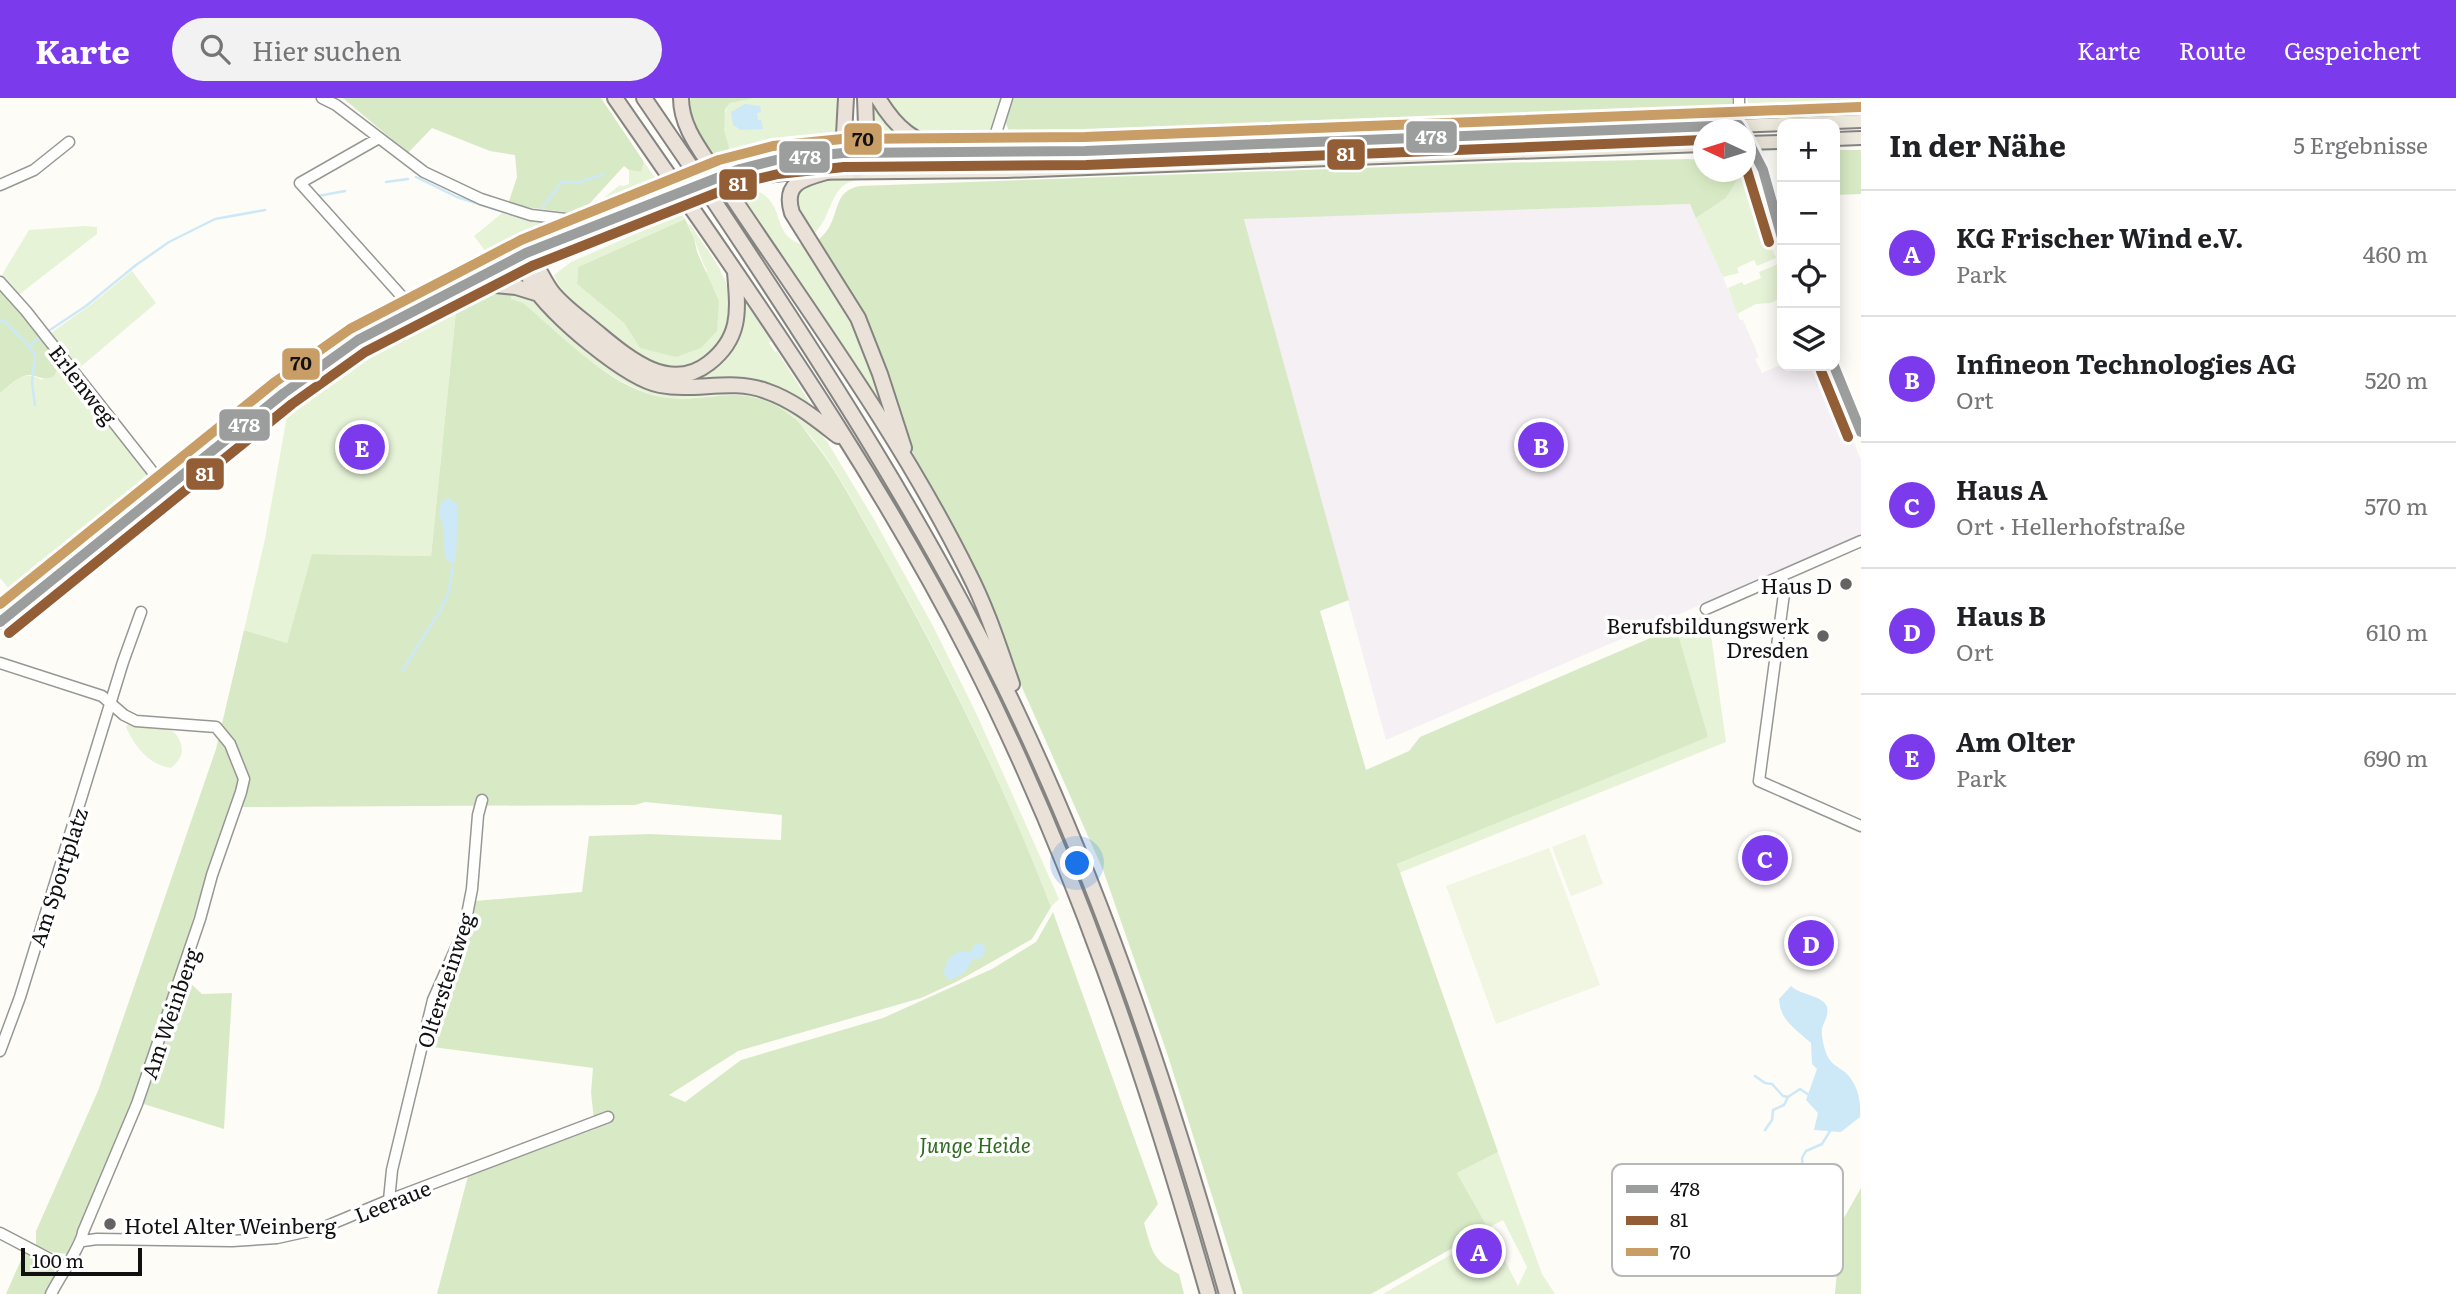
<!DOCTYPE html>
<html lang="de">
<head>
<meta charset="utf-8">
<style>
	body { margin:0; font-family:Literata,serif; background:#f2f2f2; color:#202124 }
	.controls { position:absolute; right:21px; top:21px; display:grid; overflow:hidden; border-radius:14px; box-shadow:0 4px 18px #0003 }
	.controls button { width:63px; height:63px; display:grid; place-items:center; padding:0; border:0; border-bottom:2px solid #e0e0e0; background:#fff; color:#202124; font:35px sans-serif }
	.compass { position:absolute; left:1693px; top:21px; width:63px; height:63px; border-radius:50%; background:#fff; box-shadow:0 4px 18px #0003; rotate:274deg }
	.scale { position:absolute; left:21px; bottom:18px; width:121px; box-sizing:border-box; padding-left:7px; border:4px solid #111; border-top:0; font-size:19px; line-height:24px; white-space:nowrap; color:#111; -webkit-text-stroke:5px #fff; paint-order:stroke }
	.you { position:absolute; left:1078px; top:766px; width:24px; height:24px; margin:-18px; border:5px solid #fff; border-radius:50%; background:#1a73e8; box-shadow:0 0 0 10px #1a73e833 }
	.badge { display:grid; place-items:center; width:46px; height:46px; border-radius:50%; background:#7c3aed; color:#fff; font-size:23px; font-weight:700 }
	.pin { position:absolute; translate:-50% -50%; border:4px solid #fff; box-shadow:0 2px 7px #0006 }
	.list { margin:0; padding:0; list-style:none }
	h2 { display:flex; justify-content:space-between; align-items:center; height:91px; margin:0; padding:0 28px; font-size:30px }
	h2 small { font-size:23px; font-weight:400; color:#757577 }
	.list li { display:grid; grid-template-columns:46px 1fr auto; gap:21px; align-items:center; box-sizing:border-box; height:126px; padding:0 28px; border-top:2px solid #e0e0e0 }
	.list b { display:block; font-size:26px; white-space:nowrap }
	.list p { margin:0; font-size:23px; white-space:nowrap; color:#757577 }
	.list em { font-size:23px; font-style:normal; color:#757577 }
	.icon { flex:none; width:38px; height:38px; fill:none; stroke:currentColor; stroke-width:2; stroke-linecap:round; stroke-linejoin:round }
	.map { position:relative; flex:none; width:1861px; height:1196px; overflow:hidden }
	header { display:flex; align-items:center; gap:42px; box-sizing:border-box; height:98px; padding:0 35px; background:#7c3aed; color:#fff }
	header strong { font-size:33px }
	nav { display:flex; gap:38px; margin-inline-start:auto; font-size:24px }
	.search { width:490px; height:63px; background:#f2f2f2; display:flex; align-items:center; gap:18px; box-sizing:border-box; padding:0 24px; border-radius:38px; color:#757577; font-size:26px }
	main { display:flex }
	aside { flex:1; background:#fff }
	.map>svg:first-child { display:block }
	.industrial { fill:#f5f0f3 }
	.green { fill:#e7f3d7 }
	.forest { fill:#d8eac5 }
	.pitch { fill:#f0f6e1 }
	.water { fill:#cde8f7 }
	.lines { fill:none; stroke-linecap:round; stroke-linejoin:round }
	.stream { stroke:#cde8f7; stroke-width:2.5 }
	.major-tunnel { stroke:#dad9d4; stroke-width:12; stroke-dasharray:12 6; stroke-linecap:butt }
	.minor-casing { stroke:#979795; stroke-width:13 }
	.major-casing { stroke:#858482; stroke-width:16 }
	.highway-casing { stroke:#858482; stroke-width:18 }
	.minor { stroke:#fffffe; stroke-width:10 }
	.major { stroke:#ede9dc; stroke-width:12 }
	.highway { stroke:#eae1d8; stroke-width:14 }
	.highway-bridge-casing { stroke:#858482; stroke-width:18; stroke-linecap:butt }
	.highway-bridge { stroke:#eae1d8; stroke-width:14 }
	.bus-1-casing { stroke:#fff; stroke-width:16 }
	.bus-2-casing { stroke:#fff; stroke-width:16 }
	.bus-3-casing { stroke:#fff; stroke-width:16 }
	.bus-1 { stroke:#9c9d9d; stroke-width:10 }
	.bus-2 { stroke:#935e36; stroke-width:10 }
	.bus-3 { stroke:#c99d66; stroke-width:10 }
	.poi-dot { fill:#646362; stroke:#fff; stroke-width:2.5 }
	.labels { text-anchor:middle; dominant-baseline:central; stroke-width:7; stroke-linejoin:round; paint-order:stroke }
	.street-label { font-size:21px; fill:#111; stroke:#fff }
	.poi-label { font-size:21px; fill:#111; stroke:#fff; text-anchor:end }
	.park-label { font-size:21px; font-style:italic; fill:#2f6b1f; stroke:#fff }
	.key { fill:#fff; stroke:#b8b8b8; stroke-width:2 }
	.key-label { font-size:19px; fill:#111 }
	.line-badge { stroke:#fff; stroke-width:2.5 }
	.badge-label { font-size:19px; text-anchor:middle; font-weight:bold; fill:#fff }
	.pale-badge-label { font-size:19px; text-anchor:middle; font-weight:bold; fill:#111 }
</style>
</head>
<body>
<header>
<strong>Karte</strong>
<div class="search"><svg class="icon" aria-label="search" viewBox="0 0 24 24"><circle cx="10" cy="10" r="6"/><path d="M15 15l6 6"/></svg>Hier suchen</div>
<nav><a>Karte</a><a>Route</a><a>Gespeichert</a></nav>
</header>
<main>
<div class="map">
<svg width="1861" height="1196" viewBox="0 0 1861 1196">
	<rect width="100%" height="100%" fill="#fdfcf7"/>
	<path class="industrial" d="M 1690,106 L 1723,179 L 1740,222 L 1743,222 L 1759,259 L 1755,261 L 1762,275 L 1782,266 L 1822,268 L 1861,362 L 1861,438 L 1386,642 L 1244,120 Z"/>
	<path class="green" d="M 755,0 L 842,0 L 838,46 L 828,50 L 775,56 L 719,70 L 729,65 L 732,53 C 722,40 720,18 730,5 Z
		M 872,0 L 927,51 L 872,51 Z
		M 881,0 L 1004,0 L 988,47 L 982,49 L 940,47 L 908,35 Z
		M 1747,0 L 1861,0 L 1861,9 L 1754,10 L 1748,5 Z
		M 644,64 L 664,92 L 606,116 L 603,114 L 601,102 L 620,87 L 623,88 L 629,86 L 629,72 L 641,74 Z
		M 1736,74 L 1743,83 L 1776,160 L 1757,168 L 1754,162 L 1737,170 L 1739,175 L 1723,179 L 1696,120 L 1726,100 L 1737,82 Z
		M 827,82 L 858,82 C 828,85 833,122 812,137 C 795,108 781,88 827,82 Z
		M 753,91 C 791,106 766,139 808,148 L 864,241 L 888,321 L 839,242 L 736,95 Z
		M 506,112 L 548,122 L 549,126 L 544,137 L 506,154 L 493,163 L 474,138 Z
		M 681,116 L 685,121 L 578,169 L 577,186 L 624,225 L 640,250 L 707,173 C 699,158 696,142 688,126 L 691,127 C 705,151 728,174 730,203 C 734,243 694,282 654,266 C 631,256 613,236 594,220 C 580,208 560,196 554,177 L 571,164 Z
		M 84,128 L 97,129 L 97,136 L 16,199 L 0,180 L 29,132 Z
		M 1778,166 L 1782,175 L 1782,199 L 1771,205 L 1756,206 L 1737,216 L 1728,190 L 1742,184 L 1744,187 L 1761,180 L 1759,174 Z
		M 132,173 L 156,205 L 77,272 L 48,237 L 89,208 Z
		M 512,195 L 521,198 L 523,196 L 532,200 L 614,270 L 735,291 L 788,306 L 813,326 L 828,345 L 875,423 L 933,528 L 977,617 L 1059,801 L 1051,809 C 1004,687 947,570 882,456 C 856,410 833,361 797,322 C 789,314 775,308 765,302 C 742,288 690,305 661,299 C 611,288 552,233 511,201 Z
		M 744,202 L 771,243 L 769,245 L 775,254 L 777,253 L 814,311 L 811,312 L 796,301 L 693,283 L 667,281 L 735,246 L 741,231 Z
		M 457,203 L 431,458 L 313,456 L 287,545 L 244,532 L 265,441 L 290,301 C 343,262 396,229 457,203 Z
		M 60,261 L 157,384 L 16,499 L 0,480 L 0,295 C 17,284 21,271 42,282 Z
		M 1708,516 L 1726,644 L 1399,775 L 1397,766 L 1707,639 L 1676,529 Z
		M 129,625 C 149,627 175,624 181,646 C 184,657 179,663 171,670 C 149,667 135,649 126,629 Z
		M 1498,1054 L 1542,1176 L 1555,1196 L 1383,1196 L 1490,1134 L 1518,1188 L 1527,1169 L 1503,1122 L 1488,1130 L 1457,1075 Z"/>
	<path class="forest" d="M 343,0 L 601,0 L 644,64 L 641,74 L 629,72 L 624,68 L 580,116 L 525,109 L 509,103 L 517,79 L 515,57 L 490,53 L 432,30 L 408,55 Z
		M 691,0 L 755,0 L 730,5 L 725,12 L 724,32 L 732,59 L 729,65 L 719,70 C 706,51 686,25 691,0 Z
		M 1012,0 L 1732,0 L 1732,9 C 1715,14 1690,10 1676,21 L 1124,43 L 1013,43 L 1005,23 Z
		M 1835,52 L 1861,52 L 1861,96 L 1835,97 Z
		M 1688,61 L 1703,62 L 1703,74 L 1736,74 L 1737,82 L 1726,100 L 1696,120 L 1690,106 L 1244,121 L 1349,502 L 1320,513 L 1366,672 L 1409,653 L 1420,639 L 1676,529 L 1708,639 L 1397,766 L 1498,1054 L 1457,1075 L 1488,1130 L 1371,1196 L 1243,1196 L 1167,955 L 1103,772 L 1021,587 L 989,503 L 963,446 L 919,371 L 902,326 L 816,144 C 820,140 825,136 828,131 C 840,112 834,93 860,88 L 1494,65 Z
		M 685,121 L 694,140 L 697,154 L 719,203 L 717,233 L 701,250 L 676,259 L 640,250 L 624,225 L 577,186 L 578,169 Z
		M 0,191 L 60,261 L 60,269 L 53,279 C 41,282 41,279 31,277 C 19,276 9,289 0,295 Z
		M 491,193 L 512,195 L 511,201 L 523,205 C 559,235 601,280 646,295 C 703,314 737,275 793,319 C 800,324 805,332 810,339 C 834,368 851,401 869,433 C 938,555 1001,678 1051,809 L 1032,841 L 958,883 L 921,900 L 738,953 L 669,997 L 685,1004 L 741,962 L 883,920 L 992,871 L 1036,844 L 1053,814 L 1158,1106 L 1144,1125 C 1152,1153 1152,1162 1179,1176 L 1184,1196 L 437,1196 L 468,1078 L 595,1031 L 591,995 L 593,970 L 425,948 L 475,803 L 582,794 L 589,738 L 650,736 L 781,742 L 782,717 L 645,704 L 635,707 L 232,709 L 207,775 L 177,873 L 202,896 L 232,895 L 224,1031 L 134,1003 L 70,1156 L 55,1155 L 36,1148 L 36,1133 L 98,993 L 216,651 L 244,532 L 287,545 L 312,456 L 431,458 L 457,203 Z
		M 1861,1090 L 1861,1196 L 1835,1196 L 1841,1125 Z
		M 24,1155 L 54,1168 L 56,1176 L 46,1196 L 6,1196 Z"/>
	<path class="pitch" d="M 1585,736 L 1603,786 L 1571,798 L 1552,749 Z
		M 1549,750 L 1600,887 L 1496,926 L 1446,788 Z"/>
	<path class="water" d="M 745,6 L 760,8 L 761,14 L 757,15 L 758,22 L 761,22 L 763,31 L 741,32 L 733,27 L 731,14 Z
		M 449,400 L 458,407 L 456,461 L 453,464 L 447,464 C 442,453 446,442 443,430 C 441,419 436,413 443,402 Z
		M 976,845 L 981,845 L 986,850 L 984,857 L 979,861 L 973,860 C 970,871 960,880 948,882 L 944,876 C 945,861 955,850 970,854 Z
		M 1791,888 C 1800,897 1823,897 1827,909 C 1829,917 1824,924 1822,930 C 1821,938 1824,950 1827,957 C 1831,967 1838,968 1846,975 C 1858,987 1861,1003 1860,1019 L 1841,1034 L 1814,1032 L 1818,1015 L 1806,1002 L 1817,971 L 1812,966 L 1811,945 C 1796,931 1780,923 1779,901 Z"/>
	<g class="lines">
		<path class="stream" d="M 416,79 L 457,99 L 531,123
			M 386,84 L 408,81
			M 318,98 L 345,93
			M 542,110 L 562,84 L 580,84 L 604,76
			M 0,223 L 6,224 L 29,249 L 41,238
			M 50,232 L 86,208 L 136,167 L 169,144 L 215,121 L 265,112
			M 29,249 L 35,256 L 32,285 L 35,307
			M 402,573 L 441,511 L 449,493 L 453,464
			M 1755,978 L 1765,985 L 1772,986 L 1783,998 L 1788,999 L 1800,991 L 1809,997
			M 1765,1032 L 1772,1022 L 1773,1012 L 1784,1007 L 1788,999
			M 1796,1128 L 1799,1126 L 1799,1114 L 1802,1105 L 1800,1094 L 1804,1080 L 1802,1060 L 1806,1053 L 1822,1046 L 1830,1033"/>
		<path class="major-tunnel" d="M 673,95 L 723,76
			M 680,107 L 730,86"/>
		<defs>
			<path id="minor" d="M 322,0 L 336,7 L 424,74 L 481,101 L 531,117 L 600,125
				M 1739,0 L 1739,32
				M 1745,36 C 1760,55 1773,102 1777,126
				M 379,40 L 300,85 L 414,212
				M 990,54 L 1007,0
				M 1745,68 L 1758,97 L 1777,126 L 1782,140
				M 0,87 L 34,72 L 69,44
				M 0,184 L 26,213 L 166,391
				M 1834,268 L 1861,334
				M 1781,478 L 1785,488 L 1759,683 L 1861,728
				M 1706,511 L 1861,443
				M 0,565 L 102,598 L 124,617 L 136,623 L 216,629 L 230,646 L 244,681 L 241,694 L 212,777 L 200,821 L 137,1006 L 83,1134 C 82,1146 58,1182 51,1196
				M 0,953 L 20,899 L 123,564 L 141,514
				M 389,1102 L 392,1072 L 433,902 L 464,832 L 472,791 L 478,717 L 482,702
				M 0,1135 L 65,1169
				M 83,1143 L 97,1141 L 232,1143 L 277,1140 L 322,1130 L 389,1102 L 608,1019"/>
			<path id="major" d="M 1835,41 L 1861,40
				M 1745,45 L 1782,44
				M 723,76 L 776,62 L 843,55 L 914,56 L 1085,53 L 1861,23
				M 730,86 L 757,79 L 793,75 L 1006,73 L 1703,47
				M 485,186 L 677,108
				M 0,524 L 284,295 L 358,242 L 526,155 L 669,97"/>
			<path id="highway" d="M 615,0 L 676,88
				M 644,0 L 698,79
				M 681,0 C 681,28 699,50 714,73
				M 878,0 C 897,32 912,41 946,55
				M 843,55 L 846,0
				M 830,73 C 806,80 782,83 792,115 L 858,220 L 880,276 L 904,350
				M 857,73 L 867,55 L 865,0
				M 731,97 C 814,221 903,342 969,476 C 987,511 999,549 1012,586
				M 714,103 C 824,268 931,433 1016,612 C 1105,800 1170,996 1227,1196
				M 693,112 C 793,256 891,403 971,560 C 1074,763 1146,978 1208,1196
				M 526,155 C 526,166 527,176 532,186 C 549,216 627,281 660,287 C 696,294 731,280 766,293 C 793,302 816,321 838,338
				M 526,155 C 538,166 542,181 552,194 C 563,208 579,219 592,230 C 623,255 667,298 709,265 C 742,239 738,212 735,174
				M 485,186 L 516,189 L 539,196"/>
		</defs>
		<use href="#minor" class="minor-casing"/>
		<use href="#major" class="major-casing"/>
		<use href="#highway" class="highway-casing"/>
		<use href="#minor" class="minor"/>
		<use href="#major" class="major"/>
		<use href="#highway" class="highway"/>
		<defs>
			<path id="highway-bridge" d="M 714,73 L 731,97
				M 698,79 L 714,103
				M 676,88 L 693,112"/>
		</defs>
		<use href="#highway-bridge" class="highway-bridge-casing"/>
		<use href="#highway-bridge" class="highway-bridge"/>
		<defs>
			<path id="bus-1" d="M 1745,37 L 1763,72 L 1782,140
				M 1834,268 L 1861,334
				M 0,524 L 284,295 L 358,242 L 526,155 L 740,71 L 776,62 L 843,55 L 1085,53 L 1739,27 L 1742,32"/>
			<path id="bus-2" d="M 1745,66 L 1769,144
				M 1821,273 L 1848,339
				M 9,535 L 292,306 L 365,254 L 532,168 L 744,84 L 778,76 L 844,69 L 1086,67 L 1703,42"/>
			<path id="bus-3" d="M 0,506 L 275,284 L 350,231 L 521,142 L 719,62 L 773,48 L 842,41 L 1085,39 L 1860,9"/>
		</defs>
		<use href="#bus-1" class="bus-1-casing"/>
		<use href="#bus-2" class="bus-2-casing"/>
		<use href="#bus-3" class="bus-3-casing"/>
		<use href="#bus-1" class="bus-1"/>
		<use href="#bus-2" class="bus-2"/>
		<use href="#bus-3" class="bus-3"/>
	</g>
	<g class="poi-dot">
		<circle cx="1846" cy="486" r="7"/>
		<circle cx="1823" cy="538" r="7"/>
		<circle cx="110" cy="1126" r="7"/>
	</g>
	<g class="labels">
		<g class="street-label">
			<text transform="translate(84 286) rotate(52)">Erlenweg</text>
			<text transform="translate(57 779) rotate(-72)">Am Sportplatz</text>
			<text transform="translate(444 882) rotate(-72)">Oltersteinweg</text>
			<text transform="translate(169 915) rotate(-71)">Am Weinberg</text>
			<text transform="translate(392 1102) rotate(-22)">Leeraue</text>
		</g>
		<g class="poi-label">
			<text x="1832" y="486">Haus D</text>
			<text x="1809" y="526">Berufsbildungswerk<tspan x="1809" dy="24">Dresden</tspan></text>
			<text x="124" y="1126" text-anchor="start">Hotel Alter Weinberg</text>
		</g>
		<g class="park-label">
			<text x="975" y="1045">Junge Heide</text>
		</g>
	</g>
	<rect x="1612" y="1066" width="231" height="112" rx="10" class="key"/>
	<rect x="1626" y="1087" width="32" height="8" fill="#9c9d9d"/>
	<rect x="1626" y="1118" width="32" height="9" fill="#935e36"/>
	<rect x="1626" y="1150" width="32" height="8" fill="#c99d66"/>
	<g class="key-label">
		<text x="1670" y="1098">478</text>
		<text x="1670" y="1129">81</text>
		<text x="1670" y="1161">70</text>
	</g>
	<g class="line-badge">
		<rect x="1405" y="22" width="53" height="34" rx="7" fill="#9c9d9d"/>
		<rect x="843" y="24" width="40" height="34" rx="7" fill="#c99d66"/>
		<rect x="1326" y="40" width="40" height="33" rx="7" fill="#935e36"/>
		<rect x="778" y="42" width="53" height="34" rx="7" fill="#9c9d9d"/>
		<rect x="718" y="70" width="40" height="33" rx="7" fill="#935e36"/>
		<rect x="281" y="249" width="40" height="34" rx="7" fill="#c99d66"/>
		<rect x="218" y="310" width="53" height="34" rx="7" fill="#9c9d9d"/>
		<rect x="185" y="359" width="40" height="34" rx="7" fill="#935e36"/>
	</g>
	<g class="badge-label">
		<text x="1431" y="46">478</text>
		<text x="1346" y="63">81</text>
		<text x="805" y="66">478</text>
		<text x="738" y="93">81</text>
		<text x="244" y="334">478</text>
		<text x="205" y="383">81</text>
	</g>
	<g class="pale-badge-label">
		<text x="863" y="48">70</text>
		<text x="301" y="272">70</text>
	</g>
</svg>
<div class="controls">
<button>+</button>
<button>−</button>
<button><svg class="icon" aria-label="locate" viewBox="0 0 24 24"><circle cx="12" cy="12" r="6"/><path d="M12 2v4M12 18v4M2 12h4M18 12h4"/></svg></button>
<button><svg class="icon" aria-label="layers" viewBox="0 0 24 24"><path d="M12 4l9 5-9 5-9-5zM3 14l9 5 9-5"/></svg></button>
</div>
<svg class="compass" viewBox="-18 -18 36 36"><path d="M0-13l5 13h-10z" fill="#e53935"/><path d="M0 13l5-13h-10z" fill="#757577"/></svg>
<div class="scale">100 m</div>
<div class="you"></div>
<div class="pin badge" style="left:1479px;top:1153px">A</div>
<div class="pin badge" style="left:1541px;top:347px">B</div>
<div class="pin badge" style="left:1765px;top:760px">C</div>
<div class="pin badge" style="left:1811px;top:845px">D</div>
<div class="pin badge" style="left:362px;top:349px">E</div>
</div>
<aside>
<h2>In der Nähe<small>5 Ergebnisse</small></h2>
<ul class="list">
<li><span class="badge">A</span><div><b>KG Frischer Wind e.V.</b><p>Park</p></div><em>460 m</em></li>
<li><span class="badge">B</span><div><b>Infineon Technologies AG</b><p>Ort</p></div><em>520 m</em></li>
<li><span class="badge">C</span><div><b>Haus A</b><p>Ort · Hellerhofstraße</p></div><em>570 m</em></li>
<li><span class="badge">D</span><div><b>Haus B</b><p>Ort</p></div><em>610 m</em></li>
<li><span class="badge">E</span><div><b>Am Olter</b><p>Park</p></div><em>690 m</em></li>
</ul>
</aside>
</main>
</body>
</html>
